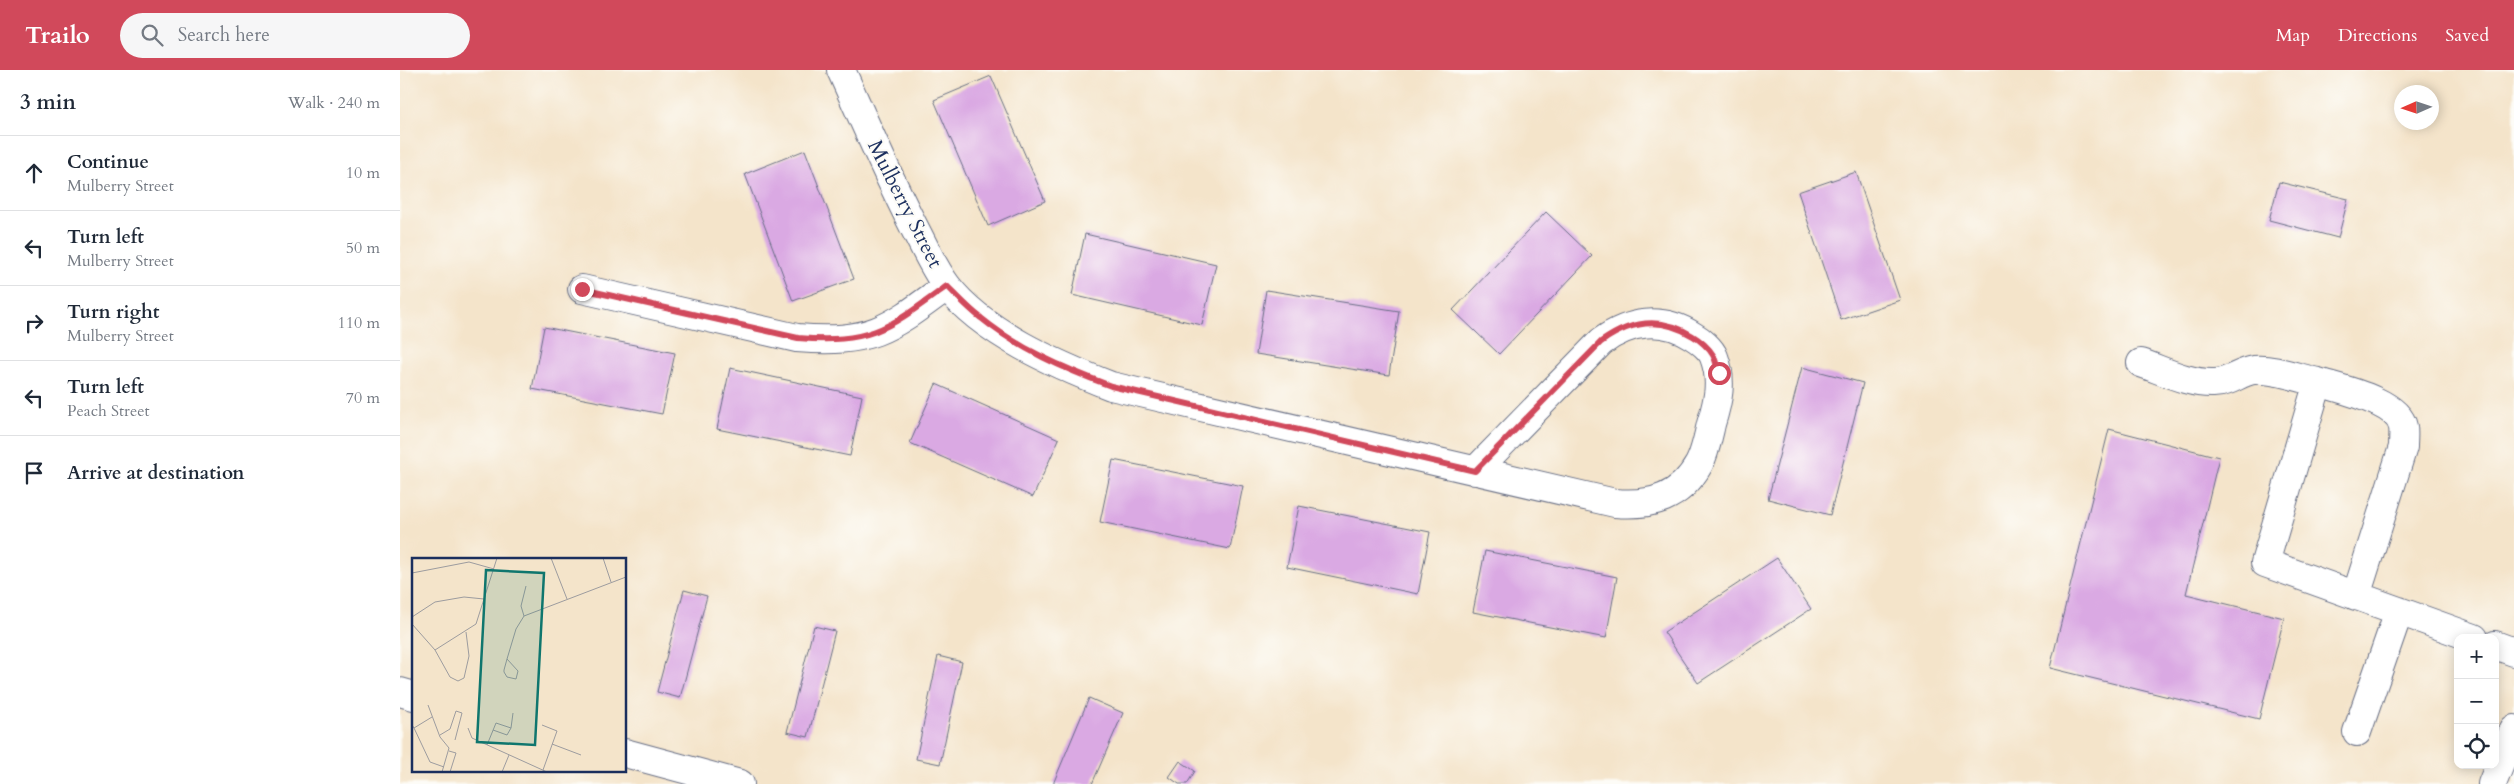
<!DOCTYPE html>
<html lang="en">
<head>
<meta charset="utf-8">
<style>
	body { margin:0; font-family:Cardo,serif; background:#f6f6f7; color:#1f2937 }
	.controls { position:absolute; right:15px; bottom:15px; display:grid; overflow:hidden; border-radius:10px; box-shadow:0 2px 12px #0003 }
	.controls button { width:45px; height:45px; display:grid; place-items:center; padding:0; border:0; border-bottom:1px solid #e0e1e3; background:#fff; color:#1f2937; font:25px sans-serif }
	.compass { position:absolute; left:1994px; top:15px; width:45px; height:45px; border-radius:50%; background:#fff; box-shadow:0 2px 12px #0003; rotate:267deg }
	.stop { position:absolute; width:15px; height:15px; margin:-11px; border:4px solid #d1495b; border-radius:50%; background:#fff }
	.stop.end { background:#d1495b; border-color:#fff; box-shadow:0 1px 5px #0008 }
	.list { margin:0; padding:0; list-style:none }
	h2 { display:flex; justify-content:space-between; align-items:center; height:65px; margin:0; padding:0 20px; font-size:21px }
	h2 small { font-size:16px; font-weight:400; color:#747a83 }
	.list li { display:grid; grid-template-columns:32px 1fr auto; gap:15px; align-items:center; box-sizing:border-box; height:75px; padding:0 20px; border-top:1px solid #e0e1e3 }
	.list b { display:block; font-size:19px; white-space:nowrap }
	.list p { margin:0; font-size:16px; white-space:nowrap; color:#747a83 }
	.list em { font-size:16px; font-style:normal; color:#747a83 }
	.icon { flex:none; width:28px; height:28px; fill:none; stroke:currentColor; stroke-width:2; stroke-linecap:round; stroke-linejoin:round }
	.map { position:relative; flex:none; width:2114px; height:714px; overflow:hidden }
	header { display:flex; align-items:center; gap:30px; box-sizing:border-box; height:70px; padding:0 25px; background:#d1495b; color:#fff }
	header strong { font-size:24px }
	nav { display:flex; gap:28px; margin-inline-start:auto; font-size:18px }
	.search { width:350px; height:45px; background:#f6f6f7; display:flex; align-items:center; gap:12px; box-sizing:border-box; padding:0 18px; border-radius:28px; color:#747a83; font-size:19px }
	main { display:flex }
	aside { flex:1; background:#fff }
	.map>svg:first-child { display:block }
	.building { fill:#daa9e3 }
	.lines { fill:none; stroke-linecap:round; stroke-linejoin:round }
	.minor-casing { stroke:#676e84; stroke-width:30 }
	.minor { stroke:#fff; stroke-width:28 }
	.route { stroke:#d1495b; stroke-width:6 }
	.labels { text-anchor:middle; dominant-baseline:central; stroke-width:4.5; stroke-linejoin:round; paint-order:stroke }
	.street-label { font-size:21px; fill:#1b2f5e; stroke:#fdfcf7 }
	.inset-road { fill:none; stroke:#9d9c9f; stroke-width:1 }
	.view { fill:#0f766e; fill-opacity:0.15; stroke:#0f766e; stroke-width:2.5 }
	.inset-edge { fill:none; stroke:#1b2f5e; stroke-width:2.5 }
</style>
</head>
<body>
<header>
<strong>Trailo</strong>
<div class="search"><svg class="icon" aria-label="search" viewBox="0 0 24 24"><circle cx="10" cy="10" r="6"/><path d="M15 15l6 6"/></svg>Search here</div>
<nav><a>Map</a><a>Directions</a><a>Saved</a></nav>
</header>
<main>
<aside>
<h2>3 min<small>Walk · 240 m</small></h2>
<ul class="list">
<li><svg class="icon" aria-label="ahead" viewBox="0 0 24 24"><path d="M12 20V5M6 11l6-6 6 6"/></svg><div><b>Continue</b><p>Mulberry Street</p></div><em>10 m</em></li>
<li><svg class="icon" aria-label="left" viewBox="0 0 24 24"><path d="M17 20v-9H6M10 6l-5 5 5 5"/></svg><div><b>Turn left</b><p>Mulberry Street</p></div><em>50 m</em></li>
<li><svg class="icon" aria-label="right" viewBox="0 0 24 24"><path d="M7 20v-9h11M14 6l5 5-5 5"/></svg><div><b>Turn right</b><p>Mulberry Street</p></div><em>110 m</em></li>
<li><svg class="icon" aria-label="left" viewBox="0 0 24 24"><path d="M17 20v-9H6M10 6l-5 5 5 5"/></svg><div><b>Turn left</b><p>Peach Street</p></div><em>70 m</em></li>
<li><svg class="icon" aria-label="arrive" viewBox="0 0 24 24"><path d="M6 21V4h12l-3 4 3 4H6"/></svg><div><b>Arrive at destination</b></div></li>
</ul>
</aside>
<div class="map">
<svg width="2114" height="714" viewBox="0 0 2114 714">
	<rect width="100%" height="100%" fill="#fdfcf7"/>
	<filter id="ink" filterUnits="userSpaceOnUse"><feTurbulence type="fractalNoise" baseFrequency=".02" numOctaves="2"/><feDisplacementMap in="SourceGraphic" scale="10" xChannelSelector="R" yChannelSelector="G"/><feConvolveMatrix kernelMatrix="1 2 1 2 8 2 1 2 1" color-interpolation-filters="sRGB"/></filter>
	<filter id="wash" filterUnits="userSpaceOnUse"><feTurbulence type="fractalNoise" baseFrequency=".0096" numOctaves="4" result="noise"/><feDisplacementMap in="SourceGraphic" scale="20" xChannelSelector="R" yChannelSelector="G"/><feGaussianBlur stdDeviation="1.12" result="paint"/><feColorMatrix in="noise" values="0 0 0 0 0 0 0 0 0 0 0 0 0 0 0 0 0 1.4 0 .05"/><feComposite in="paint" operator="in"/></filter>
	<g filter="url(#wash)">
		<rect width="100%" height="100%" fill="#f4e4ca"/>
		<g id="blocks">
			<path class="building" d="M 591,6 L 645,131 L 588,156 L 534,30 Z
				M 405,80 L 454,209 L 393,231 L 345,104 Z
				M 1456,102 L 1500,230 L 1441,250 L 1398,122 Z
				M 1879,112 L 1948,129 L 1938,168 L 1869,150 Z
				M 1146,142 L 1192,186 L 1099,284 L 1053,240 Z
				M 685,164 L 816,194 L 802,255 L 672,225 Z
				M 866,220 L 999,241 L 989,305 L 856,284 Z
				M 144,257 L 275,283 L 262,344 L 132,319 Z
				M 1402,297 L 1463,313 L 1430,445 L 1368,429 Z
				M 330,298 L 462,326 L 450,386 L 317,359 Z
				M 536,314 L 659,369 L 633,427 L 510,373 Z
				M 1709,359 L 1819,387 L 1786,524 L 1884,548 L 1859,649 L 1650,598 Z
				M 713,390 L 843,416 L 830,479 L 700,452 Z
				M 899,436 L 1030,462 L 1018,524 L 887,497 Z
				M 1085,481 L 1217,507 L 1206,568 L 1073,542 Z
				M 1377,488 L 1411,539 L 1298,613 L 1264,562 Z
				M 284,520 L 307,526 L 280,628 L 257,622 Z
				M 414,556 L 435,561 L 408,667 L 387,662 Z
				M 538,586 L 562,592 L 540,694 L 516,689 Z
				M 689,628 L 723,643 L 692,714 L 653,714 Z
				M 780,691 L 795,701 L 787,714 L 779,714 L 769,707 Z"/>
		</g>
	</g>
	<g filter="url(#ink)">
		<use href="#blocks" fill-opacity="0" stroke="#676e84" stroke-width="1"/>
		<g class="lines">
			<defs>
				<path id="minor" d="M 441,0 C 465,53 488,107 515,159 C 525,178 534,199 547,216 C 583,263 657,295 711,316 L 1215,433 C 1252,436 1280,428 1299,394 C 1305,383 1308,367 1311,354 C 1318,331 1323,311 1314,287 C 1311,279 1300,270 1293,266 C 1262,246 1229,251 1201,272 L 1075,401
					M 182,219 L 397,268 C 472,274 489,259 547,216
					M 1741,293 C 1764,301 1789,314 1814,313 C 1829,313 1840,302 1854,300 C 1874,298 1898,308 1918,312 L 1865,493 L 2074,568
					M 1918,312 C 1940,319 1998,331 2003,357 C 2004,363 2003,371 2003,377 L 1956,526
					M 2095,575 L 2114,582
					M 0,622 L 14,626
					M 1957,662 L 1999,541
					M 225,683 L 340,714
					M 2092,714 L 2114,659"/>
			</defs>
			<use href="#minor" class="minor-casing"/>
			<use href="#minor" class="minor"/>
		</g>
	</g>
	<g class="lines" filter="url(#ink)">
		<path class="route" d="M 182,219 L 398,268 C 472,274 489,258 547,216 C 558,227 569,239 581,248 C 619,279 665,299 711,316 L 1075,401 L 1201,272 C 1231,250 1261,246 1293,266 C 1300,270 1309,278 1313,285 C 1316,290 1317,298 1319,303"/>
	</g>
	<g class="labels">
		<g class="street-label">
			<text transform="translate(505 134) rotate(63)">Mulberry Street</text>
		</g>
	</g>
	<g transform="translate(12 488)">
		<rect width="214" height="214" fill="#f4e4ca"/>
		<path class="inset-road" d="M 139,0 L 155,41M 191,0 L 199,24M 0,15 L 57,4 L 82,11M 112,58 L 109,48 L 114,28M 0,59 L 23,44 L 52,39 L 72,41M 0,66 L 23,92 L 38,119 L 46,123 L 52,120 L 57,98 L 54,74M 23,92 L 64,66 L 85,0M 95,101 L 106,113 L 104,121 L 95,119 L 92,114 L 92,112 L 95,101 L 104,71 L 112,58 L 214,19M 16,147 L 28,179 L 37,190 L 30,214M 0,167 L 2,170 L 20,159M 130,167 L 145,173 L 131,212M 2,170 L 18,204 L 32,209M 56,170 L 60,180 L 135,214M 81,172 L 95,177 L 99,170M 28,177 L 38,171 L 44,153 L 50,155 L 43,182M 140,186 L 169,197M 75,187 L 84,165 L 99,170 L 101,155M 37,193 L 44,195 L 38,214M 90,214 L 97,197"/>
		<path class="view" d="M 74,12 L 132,15 L 123,187 L 65,184 Z"/>
		<rect width="214" height="214" class="inset-edge"/>
	</g>
</svg>
<div class="controls">
<button>+</button>
<button>−</button>
<button><svg class="icon" aria-label="locate" viewBox="0 0 24 24"><circle cx="12" cy="12" r="6"/><path d="M12 2v4M12 18v4M2 12h4M18 12h4"/></svg></button>
</div>
<svg class="compass" viewBox="-18 -18 36 36"><path d="M0-13l5 13h-10z" fill="#e53935"/><path d="M0 13l5-13h-10z" fill="#747a83"/></svg>
<div class="stop" style="left:1319px;top:303px"></div>
<div class="stop end" style="left:182px;top:219px"></div>
</div>
</main>
</body>
</html>
